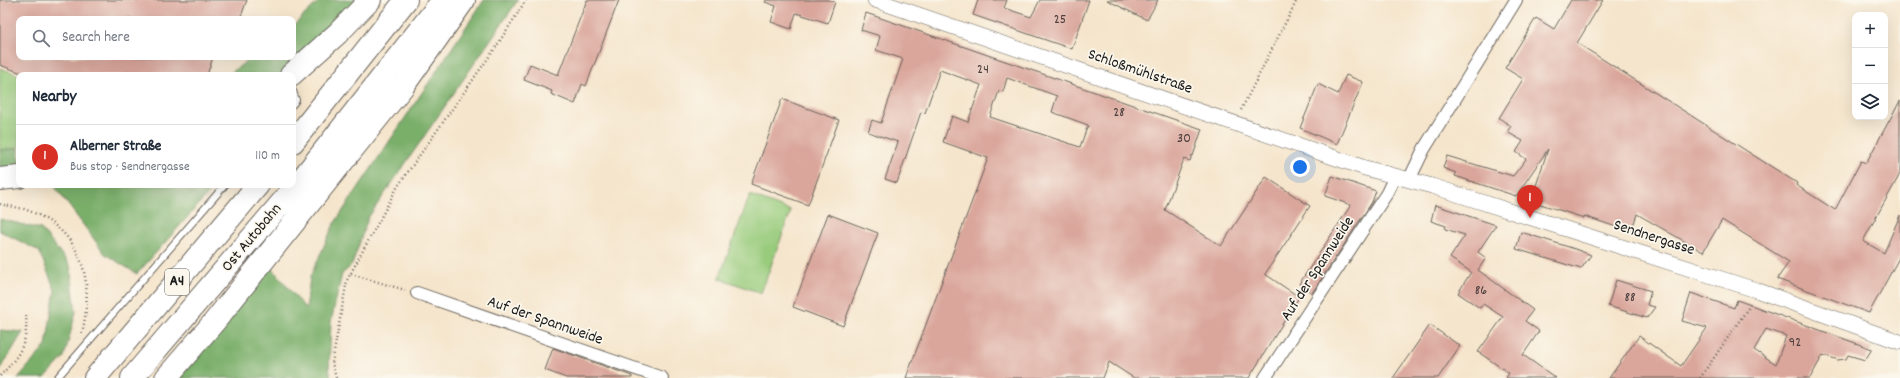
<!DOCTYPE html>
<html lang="en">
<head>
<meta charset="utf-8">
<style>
	body { margin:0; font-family:Dekko,sans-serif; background:#f6f6f7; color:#1f2937 }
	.controls { position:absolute; right:12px; top:12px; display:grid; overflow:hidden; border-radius:8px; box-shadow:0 4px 16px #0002 }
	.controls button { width:36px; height:36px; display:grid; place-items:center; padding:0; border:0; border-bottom:1px solid #e0e1e3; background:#fff; color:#1f2937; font:20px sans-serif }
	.you { position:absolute; left:1300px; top:167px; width:14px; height:14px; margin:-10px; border:3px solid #fff; border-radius:50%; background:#1a73e8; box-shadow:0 0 0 6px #1a73e833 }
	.badge { display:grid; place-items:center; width:26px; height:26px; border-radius:50%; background:#d93025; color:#fff; font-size:13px; font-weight:700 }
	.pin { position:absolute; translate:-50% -33px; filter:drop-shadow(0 1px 2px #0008) }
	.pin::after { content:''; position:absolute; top:21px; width:14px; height:12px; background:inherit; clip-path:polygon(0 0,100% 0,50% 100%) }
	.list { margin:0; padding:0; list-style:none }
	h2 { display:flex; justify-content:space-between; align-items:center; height:52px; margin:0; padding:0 16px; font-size:17px }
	h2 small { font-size:13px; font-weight:400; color:#747a83 }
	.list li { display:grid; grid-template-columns:26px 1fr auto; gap:12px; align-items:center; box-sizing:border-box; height:64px; padding:0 16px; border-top:1px solid #e0e1e3 }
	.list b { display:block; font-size:15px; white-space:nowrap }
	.list p { margin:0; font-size:13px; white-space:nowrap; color:#747a83 }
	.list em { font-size:13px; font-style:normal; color:#747a83 }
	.icon { flex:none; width:22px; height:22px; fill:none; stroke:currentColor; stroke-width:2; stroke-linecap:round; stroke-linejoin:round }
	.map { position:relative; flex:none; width:1900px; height:378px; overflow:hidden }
	.search { position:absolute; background:#fff; box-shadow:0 4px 16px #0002; left:16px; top:16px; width:280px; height:44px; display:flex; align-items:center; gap:10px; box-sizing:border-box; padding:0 14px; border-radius:8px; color:#747a83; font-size:15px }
	.panel { position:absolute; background:#fff; box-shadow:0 4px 16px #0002; left:16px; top:72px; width:280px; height:116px; border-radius:8px }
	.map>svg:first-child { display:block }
	.green { fill:#98cb7b; stroke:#5a744c }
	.forest { fill:#7aaf6b; stroke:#4b6644 }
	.building { fill:#daa69b; fill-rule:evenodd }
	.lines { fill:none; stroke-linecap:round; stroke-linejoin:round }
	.service-casing { stroke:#68625a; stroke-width:8 }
	.minor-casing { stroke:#68625a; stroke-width:14 }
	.tertiary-casing { stroke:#68625a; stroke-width:16 }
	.motorway-casing { stroke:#68625a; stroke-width:24 }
	.path { stroke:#68625a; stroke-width:2.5; stroke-dasharray:1 3; stroke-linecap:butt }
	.service { stroke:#fff; stroke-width:6 }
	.minor { stroke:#fff; stroke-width:12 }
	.tertiary { stroke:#fff; stroke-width:15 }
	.motorway { stroke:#fff; stroke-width:22 }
	.labels { text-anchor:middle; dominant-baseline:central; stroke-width:3.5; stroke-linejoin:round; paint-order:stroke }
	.number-label { font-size:14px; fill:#4c3e3c }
	.shield { fill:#fbf7ec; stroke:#5f5e5a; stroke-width:1 }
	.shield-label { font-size:15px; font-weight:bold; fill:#1c1c1c }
	.street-label { font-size:16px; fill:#1c1c1c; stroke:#fbf7ec }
</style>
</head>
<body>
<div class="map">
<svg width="1900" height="378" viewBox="0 0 1900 378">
	<rect width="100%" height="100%" fill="#fbf7ec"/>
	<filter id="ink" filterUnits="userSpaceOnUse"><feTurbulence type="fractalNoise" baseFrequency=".025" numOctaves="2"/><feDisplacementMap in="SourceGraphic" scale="8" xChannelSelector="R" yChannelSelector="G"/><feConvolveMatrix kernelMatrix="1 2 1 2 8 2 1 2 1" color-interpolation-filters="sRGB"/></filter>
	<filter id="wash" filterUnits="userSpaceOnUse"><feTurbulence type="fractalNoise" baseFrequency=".012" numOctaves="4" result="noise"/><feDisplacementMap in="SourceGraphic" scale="16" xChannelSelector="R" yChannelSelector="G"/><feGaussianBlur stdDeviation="0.9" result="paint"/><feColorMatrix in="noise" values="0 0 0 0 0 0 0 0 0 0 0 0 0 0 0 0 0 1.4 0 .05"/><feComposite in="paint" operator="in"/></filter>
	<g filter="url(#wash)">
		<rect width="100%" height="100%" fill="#f5e5cc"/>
		<path class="green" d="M 0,68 L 19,75 L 19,148 L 0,150 Z
			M 750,195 L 791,211 L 761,293 L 719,278 Z"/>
		<path class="forest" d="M 320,0 L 359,0 L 279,75 L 228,75 L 252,57 L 293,57 L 293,26 Z
			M 484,0 L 518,0 L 368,218 L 352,265 L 342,274 L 331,322 L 329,368 L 331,378 L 177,378 L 271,267 L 306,309 L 310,277 L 334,224 Z
			M 19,148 L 19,170 L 0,173 L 0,150 Z
			M 73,185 L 216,185 L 137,274 L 105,254 L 55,187 Z
			M 0,219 L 41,229 L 70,265 L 76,312 L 64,357 L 45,378 L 18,378 L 46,346 L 55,290 L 39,251 L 0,231 Z
			M 0,330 L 23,332 L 0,370 Z"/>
		<g id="blocks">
			<path class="building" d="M 0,0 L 247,0 L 240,19 L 19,19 L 19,57 L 213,57 L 207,75 L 27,75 L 0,65 Z
				M 587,0 L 619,0 L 586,86 L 582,84 L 575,104 L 551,94 L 552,91 L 524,80 L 530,64 L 558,75 Z
				M 766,0 L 829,0 L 835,2 L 828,23 L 796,13 L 791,29 L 771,22 L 776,6 L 765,2 Z
				M 978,0 L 1007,0 L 1004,8 L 1031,17 L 1040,0 L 1089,0 L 1072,49 L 973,15 Z
				M 1107,0 L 1158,0 L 1147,20 Z
				M 1571,0 L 1603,0 L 1577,43 L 1797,183 L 1796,185 L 1835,210 L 1861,161 L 1866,163 L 1900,101 L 1900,174 L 1863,241 L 1884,253 L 1900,215 L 1900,256 L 1869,313 L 1777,279 L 1789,262 L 1722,220 L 1703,252 L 1637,214 L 1631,232 L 1584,216 L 1584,218 L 1531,201 L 1548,149 L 1516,196 L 1455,176 L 1456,173 L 1443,168 L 1447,156 L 1513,176 L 1526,159 L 1516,152 L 1523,141 L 1507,132 L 1511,126 L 1499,118 L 1523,79 L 1505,68 L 1536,18 L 1554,29 Z
				M 866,13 L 1202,129 L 1193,156 L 1192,155 L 1190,161 L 1184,159 L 1165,210 L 1221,246 L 1266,177 L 1310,206 L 1265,274 L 1299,297 L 1249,378 L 1134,378 L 1109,362 L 1103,378 L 906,378 L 988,158 L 943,142 L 952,116 L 968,122 L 981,85 L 940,70 L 925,113 L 921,112 L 897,183 L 885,179 L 898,142 L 868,132 L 872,120 L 881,123 L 903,59 L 876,50 L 880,36 L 861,30 ZM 1007,78 L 1057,96 L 1052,112 L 1088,125 L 1080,147 L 990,117 L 999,91 L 1003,92 Z
				M 1346,75 L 1363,82 L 1337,144 L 1300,128 L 1318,84 L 1338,94 Z
				M 782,99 L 839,120 L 808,205 L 751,184 Z
				M 1332,176 L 1376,191 L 1372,202 L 1312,293 L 1299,284 L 1351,205 L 1325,196 Z
				M 1435,205 L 1496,225 L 1478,252 L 1486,258 L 1478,270 L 1533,310 L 1525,321 L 1539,331 L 1523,355 L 1556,378 L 1506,378 L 1509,373 L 1478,352 L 1503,317 L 1483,304 L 1480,308 L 1458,293 L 1471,272 L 1450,258 L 1465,235 L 1445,229 L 1446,226 L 1431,221 Z
				M 828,214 L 878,233 L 843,326 L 793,307 Z
				M 1521,232 L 1575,249 L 1591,255 L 1581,269 L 1516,249 Z
				M 1616,280 L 1651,291 L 1647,305 L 1655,307 L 1647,318 L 1608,306 Z
				M 1691,293 L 1734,308 L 1737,300 L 1872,349 L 1865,360 L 1848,355 L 1846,359 L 1838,360 L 1823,355 L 1810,378 L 1609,378 L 1639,336 L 1681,366 L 1707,328 L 1682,321 ZM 1766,329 L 1786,336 L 1776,364 L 1754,350 Z
				M 1430,325 L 1460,346 L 1438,378 L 1393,378 Z
				M 553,348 L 632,376 L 632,378 L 566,378 L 545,370 Z"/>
		</g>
	</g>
	<g filter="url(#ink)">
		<use href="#blocks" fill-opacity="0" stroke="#68625a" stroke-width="1"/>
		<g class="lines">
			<defs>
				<path id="service" d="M 293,91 L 296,100 L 293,104
					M 57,378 L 225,185"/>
				<path id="minor" d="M 1409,180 L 1424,149 L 1516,0
					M 417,293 L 662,378
					M 1265,378 L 1387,193 L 1395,176"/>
				<path id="tertiary" d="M 875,0 L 1365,168 L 1432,186 L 1759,291 L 1900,342"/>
				<path id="motorway" d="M 291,75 L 338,33 L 370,0
					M 293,142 L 406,0
					M 0,179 L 19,177
					M 95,378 L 258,185
					M 132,378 L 301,180 L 443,0
					M 166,378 L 215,321 L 404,85 L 464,0"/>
			</defs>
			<use href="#service" class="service-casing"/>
			<use href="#minor" class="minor-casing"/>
			<use href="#tertiary" class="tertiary-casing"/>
			<use href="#motorway" class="motorway-casing"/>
			<path class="path" d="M 1241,110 L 1297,0
				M 0,204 C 8,206 16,207 24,209 C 82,229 95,278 82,333
				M 351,274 L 405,290
				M 0,376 C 20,355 28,344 26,314
				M 336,378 L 332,363 L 347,280 L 398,186 L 496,47 L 526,0
				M 1700,378 L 1751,304"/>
			<use href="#service" class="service"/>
			<use href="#minor" class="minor"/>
			<use href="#tertiary" class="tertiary"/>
			<use href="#motorway" class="motorway"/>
		</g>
	</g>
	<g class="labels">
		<g class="number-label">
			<text x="1060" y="20">25</text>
			<text x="983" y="70">24</text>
			<text x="1119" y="113">28</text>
			<text x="1184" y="139">30</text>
			<text x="1481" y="291">86</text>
			<text x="1630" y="298">88</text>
			<text x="1795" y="343">92</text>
		</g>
		<rect class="shield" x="165" y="269" width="24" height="26" rx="3"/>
		<g class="shield-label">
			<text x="177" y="282">A4</text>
		</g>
		<g class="street-label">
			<text transform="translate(1140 72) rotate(19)">Schloßmühlstraße</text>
			<text transform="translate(252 238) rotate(-50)">Ost Autobahn</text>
			<text transform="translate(1654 238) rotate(18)">Sendnergasse</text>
			<text transform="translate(1318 269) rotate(-57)">Auf der Spannweide</text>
			<text transform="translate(545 321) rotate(19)">Auf der Spannweide</text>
		</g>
	</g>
</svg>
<div class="controls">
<button>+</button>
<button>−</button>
<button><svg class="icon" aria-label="layers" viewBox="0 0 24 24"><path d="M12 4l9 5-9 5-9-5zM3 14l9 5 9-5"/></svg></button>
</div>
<div class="you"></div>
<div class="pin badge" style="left:1530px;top:218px">1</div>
<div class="search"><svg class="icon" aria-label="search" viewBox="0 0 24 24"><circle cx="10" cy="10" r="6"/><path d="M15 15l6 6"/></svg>Search here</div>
<section class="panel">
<h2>Nearby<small></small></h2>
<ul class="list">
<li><span class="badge">1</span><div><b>Alberner Straße</b><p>Bus stop · Sendnergasse</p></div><em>110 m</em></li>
</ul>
</section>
</div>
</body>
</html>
